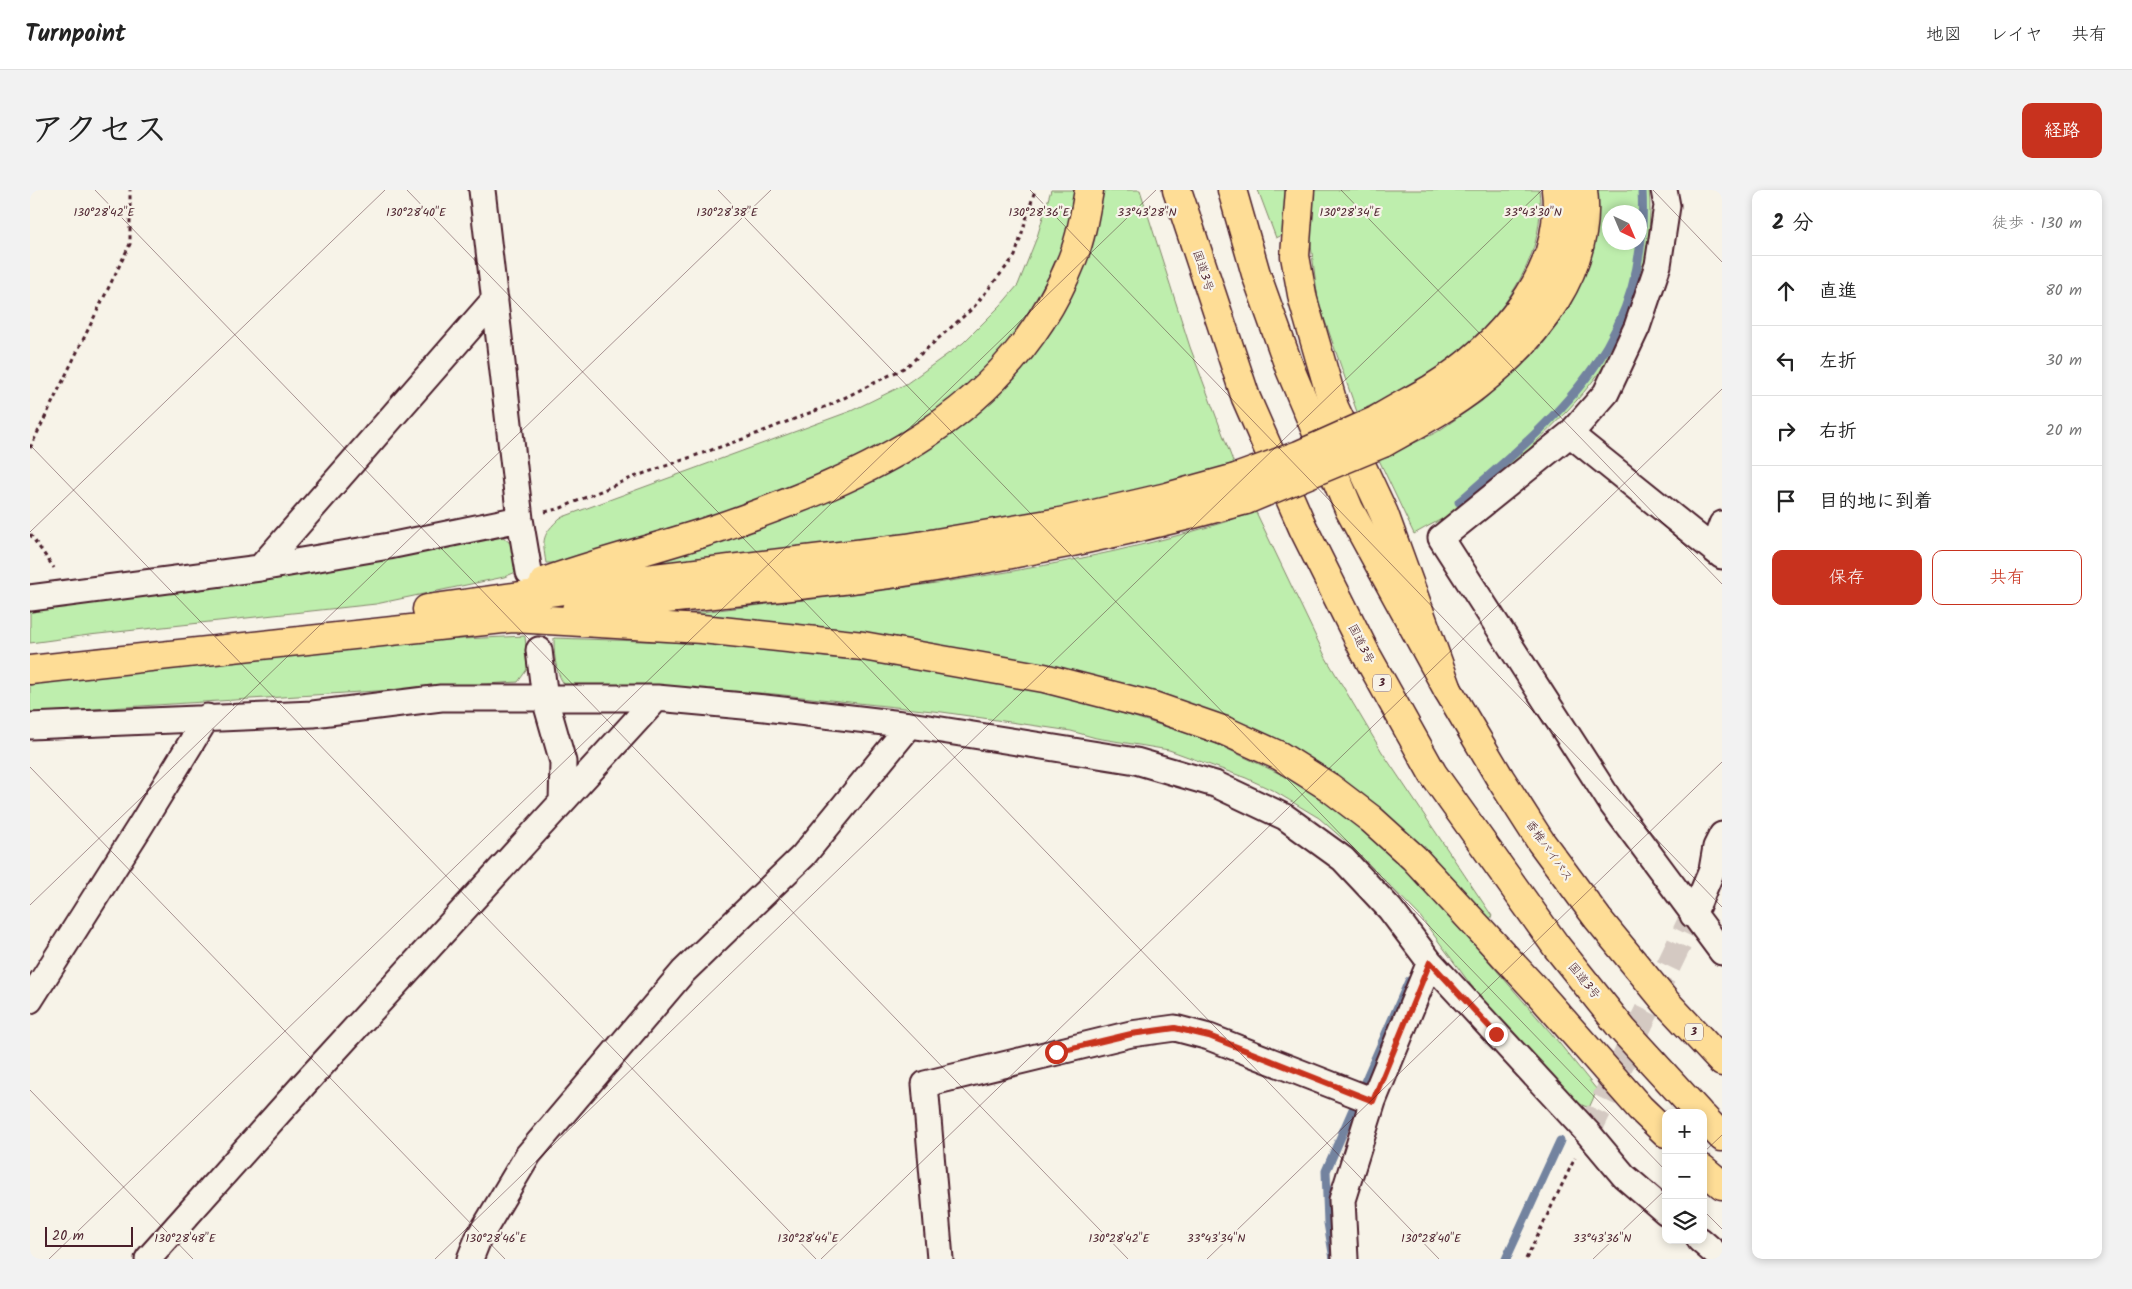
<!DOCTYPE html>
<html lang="ja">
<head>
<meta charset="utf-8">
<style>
	body { margin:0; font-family:Kalam,"Klee One",sans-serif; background:#f2f2f2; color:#222 }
	.controls { position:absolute; right:15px; bottom:15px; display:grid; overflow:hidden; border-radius:10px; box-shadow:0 2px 8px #0003 }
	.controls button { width:45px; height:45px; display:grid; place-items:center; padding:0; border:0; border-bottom:1px solid #e0e0e0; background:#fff; color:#222; font:25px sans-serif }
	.compass { position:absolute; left:1572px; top:15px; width:45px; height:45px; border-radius:50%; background:#fff; box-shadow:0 2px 8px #0003; rotate:136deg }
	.scale { position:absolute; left:15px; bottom:12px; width:88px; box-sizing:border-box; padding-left:5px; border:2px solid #4a1f2b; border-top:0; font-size:14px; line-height:18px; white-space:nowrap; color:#4a1f2b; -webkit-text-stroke:4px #f7f3e8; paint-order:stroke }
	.stop { position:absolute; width:15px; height:15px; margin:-11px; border:4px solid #c8321e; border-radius:50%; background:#fff }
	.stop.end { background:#c8321e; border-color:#fff; box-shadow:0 1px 5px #0008 }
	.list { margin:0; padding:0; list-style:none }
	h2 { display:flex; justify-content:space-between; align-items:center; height:65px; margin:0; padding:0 20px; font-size:21px }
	h2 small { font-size:16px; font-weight:400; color:#767676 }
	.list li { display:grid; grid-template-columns:32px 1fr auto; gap:15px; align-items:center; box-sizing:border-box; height:70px; padding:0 20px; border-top:1px solid #e0e0e0 }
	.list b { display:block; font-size:19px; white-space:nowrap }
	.list em { font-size:16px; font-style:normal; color:#767676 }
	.actions { display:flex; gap:10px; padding:15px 20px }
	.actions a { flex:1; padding:11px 0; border:1px solid #c8321e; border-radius:10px; text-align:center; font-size:18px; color:#c8321e }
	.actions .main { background:#c8321e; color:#fff }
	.icon { flex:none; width:28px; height:28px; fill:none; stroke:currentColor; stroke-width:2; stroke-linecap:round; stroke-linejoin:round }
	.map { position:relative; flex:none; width:1692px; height:1069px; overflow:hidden; border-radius:10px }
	header { display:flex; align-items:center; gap:30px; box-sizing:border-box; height:70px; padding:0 25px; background:#fff; border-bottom:1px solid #e0e0e0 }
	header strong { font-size:24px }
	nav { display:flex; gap:28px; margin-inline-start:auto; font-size:18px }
	.intro { display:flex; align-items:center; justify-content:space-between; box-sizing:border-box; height:120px; padding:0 30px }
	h1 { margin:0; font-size:35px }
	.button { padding:12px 22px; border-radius:10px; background:#c8321e; color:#fff; font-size:18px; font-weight:700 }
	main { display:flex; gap:30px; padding:0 30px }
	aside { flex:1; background:#fff; border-radius:10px; box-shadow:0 2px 8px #0003 }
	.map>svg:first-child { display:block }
	.green { fill:#beeead; stroke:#84866c; fill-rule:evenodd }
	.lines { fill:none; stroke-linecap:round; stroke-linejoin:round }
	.stream { stroke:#73839f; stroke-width:9 }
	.minor-tunnel { stroke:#d4c9c2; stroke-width:25; stroke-dasharray:25 12; stroke-linecap:butt }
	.minor-casing { stroke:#4a1f2b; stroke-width:29 }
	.trunk-casing { stroke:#4a1f2b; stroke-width:31 }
	.motorway-casing { stroke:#4a1f2b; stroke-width:31 }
	.path { stroke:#4a1f2b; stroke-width:3; stroke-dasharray:4 4; stroke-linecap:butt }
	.minor { stroke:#f7f3e8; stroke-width:25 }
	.trunk { stroke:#fedd96; stroke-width:28 }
	.motorway { stroke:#fedd96; stroke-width:28 }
	.motorway-bridge-casing { stroke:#4a1f2b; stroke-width:31; stroke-linecap:butt }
	.motorway-bridge { stroke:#fedd96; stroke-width:28 }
	.route { stroke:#c8321e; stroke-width:6 }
	.ticks { fill:none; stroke:#4a1f2b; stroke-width:1; stroke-opacity:0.45 }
	.labels { text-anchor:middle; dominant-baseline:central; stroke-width:4.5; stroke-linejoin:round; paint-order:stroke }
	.shield { fill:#f7f3e8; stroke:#7e5f64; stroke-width:1 }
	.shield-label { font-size:11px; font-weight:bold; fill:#4a1f2b }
	.street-label { font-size:12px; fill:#4a1f2b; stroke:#f7f3e8 }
	.ticks-label { font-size:12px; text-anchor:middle; fill:#4a1f2b; stroke:#f7f3e8; stroke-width:4.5; stroke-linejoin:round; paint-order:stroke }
</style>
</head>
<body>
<header>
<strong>Turnpoint</strong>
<nav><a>地図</a><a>レイヤ</a><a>共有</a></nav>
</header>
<div class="intro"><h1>アクセス</h1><a class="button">経路</a></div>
<main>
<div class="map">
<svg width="1692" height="1069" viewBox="0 0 1692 1069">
	<rect width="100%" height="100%" fill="#f7f3e8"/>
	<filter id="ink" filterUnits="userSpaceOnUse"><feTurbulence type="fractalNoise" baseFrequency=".02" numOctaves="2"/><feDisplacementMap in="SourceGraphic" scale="10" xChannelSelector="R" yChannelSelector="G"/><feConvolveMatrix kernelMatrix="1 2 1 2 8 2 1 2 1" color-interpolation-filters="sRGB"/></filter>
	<g filter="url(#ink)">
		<path class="green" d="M 1021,0 L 1046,0 L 1031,64 L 990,138 L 955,187 L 852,262 L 734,309 L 525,373 L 516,373 C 512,349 512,345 530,328 L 821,221 L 876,194 L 933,153 L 971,115 L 988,95 L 1007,47 Z
			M 1071,0 L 1110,0 L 1160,157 L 1204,274 L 1135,295 L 1068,311 L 926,339 L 630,376 L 628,372 L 770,319 L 985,186 L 1008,159 L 1033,118 Z
			M 1228,0 L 1258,0 L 1255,44 L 1246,48 Z
			M 1284,0 L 1509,0 C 1518,71 1467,133 1414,174 C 1388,194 1357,208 1327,222 L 1288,111 L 1280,47 L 1282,7 Z
			M 1567,0 L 1619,0 C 1625,58 1603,136 1569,183 C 1549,210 1526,233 1502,256 C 1480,278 1456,300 1430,318 C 1416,328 1399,335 1384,344 L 1349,270 L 1407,242 L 1452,211 L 1509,159 L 1533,127 L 1554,86 L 1564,57 ZM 1580,22 L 1610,22 L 1610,52 L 1580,52 Z
			M 1226,322 L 1296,468 L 1352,562 L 1462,726 L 1460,729 L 1456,730 L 1210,536 L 653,427 L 654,424 C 846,401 1041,384 1226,322 Z
			M 470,344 L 482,355 L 486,382 L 474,387 L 346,414 L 59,445 L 0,453 L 0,418 Z
			M 495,446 L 498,478 L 488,492 L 0,523 L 0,490 L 349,453 Z
			M 524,448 L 698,454 L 803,468 L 872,475 L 986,496 L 1078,519 L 1176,549 L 1261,589 L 1314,624 L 1387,689 L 1521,843 L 1567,900 L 1559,918 L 1534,907 L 1461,822 L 1389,725 L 1321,656 L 1289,628 L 1244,601 L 1216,588 L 1139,560 L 1066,548 L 1041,541 L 912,522 L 744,504 L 632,496 L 538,498 C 525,487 524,464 524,448 Z"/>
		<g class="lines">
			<path class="stream" d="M 1429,312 C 1533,222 1620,151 1612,0
				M 1304,1069 L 1298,1033 L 1296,981 L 1379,791
				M 1476,1069 L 1530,951"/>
			<path class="minor-tunnel" d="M 1558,943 L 1663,725"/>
			<defs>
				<path id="minor" d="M 452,0 L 490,329 L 499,382
					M 1634,0 L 1637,16 L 1628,75 L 1607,137 L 1576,203 L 1540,244 L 1411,348 L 1582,614 L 1692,762
					M 1540,244 L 1683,359
					M 1692,334 L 1683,359 L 1692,366
					M 230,378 L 465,109
					M 0,408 L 230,378 L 359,356 L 490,329
					M 0,536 L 283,524 L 411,508 L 627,508 L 735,518 L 880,535 L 1106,571 L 1185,594 L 1255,627 L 1313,669 L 1360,719 L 1400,772 L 1558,943 L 1594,986 L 1636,1022
					M 532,612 L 627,508
					M 1663,725 L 1682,680 L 1686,657 L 1692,645
					M 0,810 L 109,638 L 177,527
					M 1670,1050 L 1692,1069
					M 118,1069 L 276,892 L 532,612 L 533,572 L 515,509 L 509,460
					M 440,1069 L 448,1049 L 498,965 L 653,782 L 773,666 L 880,535
					M 910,1069 L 895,894 L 1101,844 L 1145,838 L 1179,847 L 1343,911
					M 1315,1069 L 1312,1010 L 1343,911 L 1400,772"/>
				<path id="trunk" d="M 1147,0 L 1216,208 L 1273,338 L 1336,464 L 1403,584 L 1526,756 L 1593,840 L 1669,923
					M 1202,0 L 1226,84 L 1260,179 L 1319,319 L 1418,500 L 1470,588 L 1511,652 L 1568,729 L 1636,812 L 1692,872
					M 1673,927 L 1692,947"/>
				<path id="motorway" d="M 1270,0 L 1265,66 L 1273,110 L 1304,217 L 1354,324 L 1418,500
					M 1345,231 C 1363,220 1382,210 1401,199 C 1468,157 1536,84 1526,0
					M 1353,253 C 1385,235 1418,218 1447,195 C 1505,150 1563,79 1553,0
					M 514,392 C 572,371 632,357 691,337 C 838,286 980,225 1042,70 C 1051,48 1055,23 1059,0
					M 397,419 L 606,390 L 877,358 L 1030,332 L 1137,307 L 1206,288
					M 546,420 C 659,404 774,398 887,380 C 999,363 1107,340 1216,310
					M 483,428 L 672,439 L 833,456 L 1014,488 L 1123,516 L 1195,541 L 1250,566 L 1299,597 L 1341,629 L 1384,668 L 1507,801 L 1610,918 L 1636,943
					M 0,480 L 501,426
					M 1673,979 L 1692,995"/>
			</defs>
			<use href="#minor" class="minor-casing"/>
			<use href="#trunk" class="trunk-casing"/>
			<use href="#motorway" class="motorway-casing"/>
			<path class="path" d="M 0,258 L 100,54 L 100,0
				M 515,322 L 531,318 L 601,288 L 713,249 L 800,215 L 876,177 L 943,118 L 985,66 L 1005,0
				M 0,344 L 24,378
				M 1496,1069 L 1545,968"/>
			<use href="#minor" class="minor"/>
			<use href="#trunk" class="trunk"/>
			<use href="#motorway" class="motorway"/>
			<defs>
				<path id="motorway-bridge" d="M 1206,288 L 1269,265 L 1345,231
					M 1216,310 L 1353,253"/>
			</defs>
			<use href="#motorway-bridge" class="motorway-bridge-casing"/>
			<use href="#motorway-bridge" class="motorway-bridge"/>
		</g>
	</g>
	<g class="lines" filter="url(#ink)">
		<path class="route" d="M 1026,862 L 1101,844 L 1145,838 L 1179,846 L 1343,911 L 1400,772 L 1466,844"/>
	</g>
	<path class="ticks" d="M 65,0 L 1098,1069M 377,0 L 1409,1069M 688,0 L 1636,981M 1000,0 L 1692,717M 1311,0 L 1692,394M 1623,0 L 1692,72M 0,255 L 786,1069M 0,342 L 355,0M 0,577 L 475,1069M 0,715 L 741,0M 0,900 L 163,1069M 1673,963 L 1692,945M 1673,1020 L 1692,1039M 19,1069 L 1126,0M 405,1069 L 1512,0M 791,1069 L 1692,199M 1177,1069 L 1692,572M 1563,1069 L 1636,999"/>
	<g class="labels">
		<g class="shield">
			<rect x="1343" y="484.5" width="18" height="17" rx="4"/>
			<rect x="1655" y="833.5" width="18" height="17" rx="4"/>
		</g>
		<g class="shield-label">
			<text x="1352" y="493">3</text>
			<text x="1664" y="842">3</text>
		</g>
		<g class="street-label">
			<text transform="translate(1173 81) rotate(72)">国道3号</text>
			<text transform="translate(1331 454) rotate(63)">国道3号</text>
			<text transform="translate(1519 661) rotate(55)">香椎バイパス</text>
			<text transform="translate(1554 791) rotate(51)">国道3号</text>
		</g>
	</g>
	<g class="ticks-label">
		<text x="1117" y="26">33°43'28"N</text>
		<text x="1503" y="26">33°43'30"N</text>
		<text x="74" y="26">130°28'42"E</text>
		<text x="386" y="26">130°28'40"E</text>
		<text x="697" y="26">130°28'38"E</text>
		<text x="1009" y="26">130°28'36"E</text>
		<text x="1320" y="26">130°28'34"E</text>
		<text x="155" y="1052">130°28'48"E</text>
		<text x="466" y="1052">130°28'46"E</text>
		<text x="778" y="1052">130°28'44"E</text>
		<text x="1089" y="1052">130°28'42"E</text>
		<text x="1401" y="1052">130°28'40"E</text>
		<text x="1186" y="1052">33°43'34"N</text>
		<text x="1572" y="1052">33°43'36"N</text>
	</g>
</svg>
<div class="controls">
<button>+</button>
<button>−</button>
<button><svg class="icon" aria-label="layers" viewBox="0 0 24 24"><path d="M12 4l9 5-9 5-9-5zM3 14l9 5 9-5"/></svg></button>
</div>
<svg class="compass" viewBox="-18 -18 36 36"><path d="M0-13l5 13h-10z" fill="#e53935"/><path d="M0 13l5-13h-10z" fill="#767676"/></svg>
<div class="scale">20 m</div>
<div class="stop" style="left:1026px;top:862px"></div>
<div class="stop end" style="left:1466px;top:844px"></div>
</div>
<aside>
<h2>2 分<small>徒歩 · 130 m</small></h2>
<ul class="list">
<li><svg class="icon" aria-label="ahead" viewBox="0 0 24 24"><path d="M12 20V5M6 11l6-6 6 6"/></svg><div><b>直進</b></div><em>80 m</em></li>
<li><svg class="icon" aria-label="left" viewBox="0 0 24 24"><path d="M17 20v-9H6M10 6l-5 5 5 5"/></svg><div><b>左折</b></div><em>30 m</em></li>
<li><svg class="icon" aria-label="right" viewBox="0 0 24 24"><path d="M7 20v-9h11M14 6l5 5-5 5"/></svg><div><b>右折</b></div><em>20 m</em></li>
<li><svg class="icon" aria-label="arrive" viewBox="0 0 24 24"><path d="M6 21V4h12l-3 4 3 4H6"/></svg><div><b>目的地に到着</b></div></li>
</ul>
<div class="actions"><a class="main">保存</a><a>共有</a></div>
</aside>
</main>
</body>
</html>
